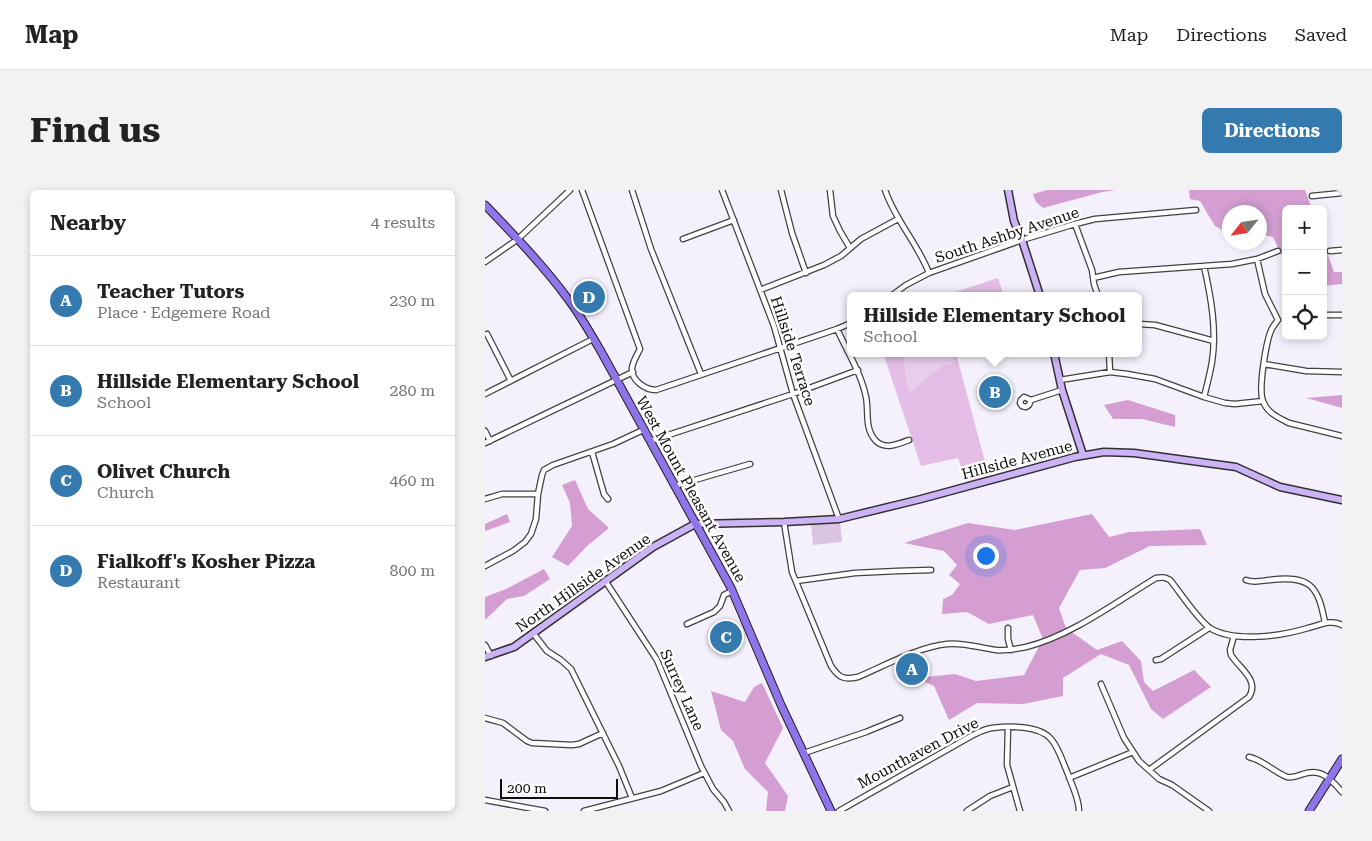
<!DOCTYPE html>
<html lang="en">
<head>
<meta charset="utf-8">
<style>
	body { margin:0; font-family:"Roboto Serif",serif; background:#f2f2f2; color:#222 }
	.controls { position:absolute; right:15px; top:15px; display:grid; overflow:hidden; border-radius:8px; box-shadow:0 2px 8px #0003 }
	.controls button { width:45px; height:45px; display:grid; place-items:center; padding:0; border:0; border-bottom:1px solid #e0e0e0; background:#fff; color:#222; font:25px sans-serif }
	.compass { position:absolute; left:737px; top:15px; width:45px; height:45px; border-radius:50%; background:#fff; box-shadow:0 2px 8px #0003; rotate:240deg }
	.scale { position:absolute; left:15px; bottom:12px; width:118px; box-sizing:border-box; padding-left:5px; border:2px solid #0e0e0e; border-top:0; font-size:14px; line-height:18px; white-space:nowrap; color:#0e0e0e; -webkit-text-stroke:4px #fff; paint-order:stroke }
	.you { position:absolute; left:500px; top:365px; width:18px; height:18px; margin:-12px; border:4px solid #fff; border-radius:50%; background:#1a73e8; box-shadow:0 0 0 8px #1a73e833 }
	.badge { display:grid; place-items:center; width:32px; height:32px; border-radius:50%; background:#357aaf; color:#fff; font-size:16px; font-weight:700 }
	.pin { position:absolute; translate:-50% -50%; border:2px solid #fff; box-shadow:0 1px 5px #0006 }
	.popup { position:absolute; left:362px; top:102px; width:295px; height:65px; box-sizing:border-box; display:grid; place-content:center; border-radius:8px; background:#fff; filter:drop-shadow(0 1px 4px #0005); font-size:16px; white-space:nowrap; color:#767676 }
	.popup b { font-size:19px; color:#222 }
	.popup::after { content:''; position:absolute; left:50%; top:100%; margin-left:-10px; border:10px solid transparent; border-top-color:#fff }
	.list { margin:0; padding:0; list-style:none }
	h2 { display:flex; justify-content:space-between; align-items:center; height:65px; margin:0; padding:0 20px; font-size:21px }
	h2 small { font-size:16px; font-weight:400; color:#767676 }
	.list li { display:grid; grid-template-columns:32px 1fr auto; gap:15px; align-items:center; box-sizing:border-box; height:90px; padding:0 20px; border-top:1px solid #e0e0e0 }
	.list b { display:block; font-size:19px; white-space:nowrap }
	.list p { margin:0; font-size:16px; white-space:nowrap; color:#767676 }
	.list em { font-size:16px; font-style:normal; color:#767676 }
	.icon { flex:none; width:28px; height:28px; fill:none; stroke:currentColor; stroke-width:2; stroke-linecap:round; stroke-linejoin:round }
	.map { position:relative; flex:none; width:857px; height:621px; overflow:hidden; border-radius:8px }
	header { display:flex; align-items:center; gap:30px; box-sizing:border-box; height:70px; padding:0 25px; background:#fff; border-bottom:1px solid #e0e0e0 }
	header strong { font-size:24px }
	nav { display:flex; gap:28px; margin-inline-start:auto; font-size:18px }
	.intro { display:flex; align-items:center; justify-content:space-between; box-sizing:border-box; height:120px; padding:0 30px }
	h1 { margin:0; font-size:35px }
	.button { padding:12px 22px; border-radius:8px; background:#357aaf; color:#fff; font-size:18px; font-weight:700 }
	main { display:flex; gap:30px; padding:0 30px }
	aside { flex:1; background:#fff; border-radius:8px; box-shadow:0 2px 8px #0003 }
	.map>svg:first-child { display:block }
	.green { fill:#e3bde5 }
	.forest { fill:#d49ed2 }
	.cemetery { fill:#d9c3de }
	.pitch { fill:#e8ceed }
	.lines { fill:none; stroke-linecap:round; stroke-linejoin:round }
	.street-casing { stroke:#414141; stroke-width:7 }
	.secondary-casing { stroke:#303030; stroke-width:9 }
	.primary-casing { stroke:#1f1f1f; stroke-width:9 }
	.street { stroke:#fff; stroke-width:4.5 }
	.secondary { stroke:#ccb3f6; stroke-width:6 }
	.primary { stroke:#9074ea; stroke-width:7 }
	.labels { text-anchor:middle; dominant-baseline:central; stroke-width:5; stroke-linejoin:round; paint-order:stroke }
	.street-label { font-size:15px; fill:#0e0e0e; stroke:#fff }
</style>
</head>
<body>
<header>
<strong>Map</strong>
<nav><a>Map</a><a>Directions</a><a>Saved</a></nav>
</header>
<div class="intro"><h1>Find us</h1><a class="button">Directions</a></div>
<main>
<aside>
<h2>Nearby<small>4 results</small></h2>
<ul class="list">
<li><span class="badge">A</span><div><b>Teacher Tutors</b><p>Place · Edgemere Road</p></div><em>230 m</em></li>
<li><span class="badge">B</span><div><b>Hillside Elementary School</b><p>School</p></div><em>280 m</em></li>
<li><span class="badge">C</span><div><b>Olivet Church</b><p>Church</p></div><em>460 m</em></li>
<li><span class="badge">D</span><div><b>Fialkoff's Kosher Pizza</b><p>Restaurant</p></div><em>800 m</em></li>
</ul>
</aside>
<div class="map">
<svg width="857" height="621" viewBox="0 0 857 621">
	<rect width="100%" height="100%" fill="#f4f1fd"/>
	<path class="green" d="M 513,88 L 519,106 L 458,106 Z
		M 398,163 L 484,163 L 472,167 L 504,287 L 482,294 L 473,268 L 436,276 Z"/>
	<path class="forest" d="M 562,0 L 631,0 L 617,2 L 558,18 L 551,12 L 548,4 Z
		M 704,0 L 820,0 L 827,19 L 801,19 L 801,74 L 788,47 L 775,44 L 774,22 L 744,22 L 744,44 L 730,36 L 715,11 L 705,9 Z
		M 838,51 L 849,82 L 857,82 L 857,94 L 838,96 Z
		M 857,205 L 857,218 L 821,208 Z
		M 643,210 L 690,225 L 690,237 L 657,229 L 628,229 L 619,215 Z
		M 90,290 L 103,319 L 124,338 L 102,356 L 83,376 L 67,367 L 87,336 L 85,313 L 77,295 Z
		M 22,324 L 25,332 L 0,341 L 0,334 Z
		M 607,324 L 624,347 L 644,342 L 715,339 L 722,355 L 665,356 L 620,378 L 595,380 L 574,418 L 581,438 L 612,460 L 637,451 L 656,471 L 659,492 L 668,501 L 709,480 L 726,497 L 678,529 L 666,519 L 644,475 L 616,464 L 578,488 L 578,506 L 538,514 L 492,513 L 464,530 L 449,496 L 431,488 L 470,484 L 491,491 L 539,485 L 558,449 L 548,425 L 504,434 L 482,422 L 457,424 L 458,409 L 467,405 L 475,394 L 464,385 L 472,375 L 459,361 L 419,353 L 483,333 L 530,340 Z
		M 59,379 L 65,389 L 39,406 L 22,409 L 0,430 L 0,407 L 21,399 Z
		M 277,493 L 298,538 L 280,573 L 303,606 L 300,621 L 281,621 L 283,602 L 260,579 L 248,551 L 236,540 L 226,501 L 260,512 L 269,497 Z"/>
	<path class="cemetery" d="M 355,332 L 357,352 L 328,355 L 326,334 Z"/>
	<path class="pitch" d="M 419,163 L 456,163 L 460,167 L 465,166 L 470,171 L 464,176 L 460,174 L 425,202 L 420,188 Z"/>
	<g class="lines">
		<defs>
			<path id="street" d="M 97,0 L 155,159 C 152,165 148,171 147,178 C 146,190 160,200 171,200 L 352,139 L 366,133
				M 147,0 L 166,59 L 216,184
				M 237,0 L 289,136 L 308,204 L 354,329
				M 296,0 L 307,43 L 321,83
				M 345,0 L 348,26 L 355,41 L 365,58
				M 400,0 C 410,30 433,54 444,83
				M 827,6 L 857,3
				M 590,34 L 607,80 L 609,94 L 613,106
				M 198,49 L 249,30
				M 845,61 L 857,60
				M 772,69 L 780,104 L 793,130 C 790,134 787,137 785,143 C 781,155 773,199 778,211 C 782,223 794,228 804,233 L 857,246
				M 0,72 L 33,49 L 85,0
				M 608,88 L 634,82 L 747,74 L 772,69 L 793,61
				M 275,100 L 339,75 L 356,66 L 376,49 L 413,29
				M 406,106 L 421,95 L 444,83 L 537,50 L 590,34 L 610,29 L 711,20
				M 838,125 L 857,125
				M 654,134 L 670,135 L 729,151
				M 352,139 C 362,161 376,183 381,207 C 384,221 379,239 391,251 C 400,260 414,254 424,250
				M 2,144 L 26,191
				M 624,163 L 625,182
				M 779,174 L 821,181 L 857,182
				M 575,190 L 625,182 L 642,184 L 670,189 L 719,207 L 740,213 L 750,214 L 778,211
				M 0,204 L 108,149
				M 719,207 C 722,195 725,184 727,172 C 732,140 726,107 719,76
				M 546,210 L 539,207 L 536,210 L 535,213 L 537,216 L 541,217 L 544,215 L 546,210 L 577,200
				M 0,241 L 5,251
				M 165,251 L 308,204 L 373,180
				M 0,253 L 148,182
				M 107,262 L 119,304 L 123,309
				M 189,296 L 265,274
				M 0,309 L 17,304 L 53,304
				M 299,332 L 307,382 L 346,476 C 354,488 359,490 373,487 C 399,476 433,457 462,454 C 478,452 495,458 511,460 C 521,461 531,459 541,457 C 586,446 631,412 671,388 C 677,387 680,387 685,390 C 695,402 713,430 725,438 C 749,453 797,446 823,438 C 835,435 846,429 857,435
				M 0,376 L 28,361 L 40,352 L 46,344 L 51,329 L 53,304 L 57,285 L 59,280 L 68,275 L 128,254 L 158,240
				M 761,390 C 769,393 776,391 784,390 C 825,385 833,395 840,433
				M 311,391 L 370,383 L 412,381 L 446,380
				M 121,392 L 172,470 L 216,576 L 228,599 L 239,612 L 244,621
				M 202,434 L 229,422 L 235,416 L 239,405 L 247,401
				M 523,438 L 523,449 L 526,460
				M 48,443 L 62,461 L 76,470 L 86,479 L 134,576 L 147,608
				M 0,455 L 6,466
				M 671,470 L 676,469 L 724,438
				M 616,494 L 639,548 L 654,571 L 674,589 L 687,595 L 724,621
				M 0,528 L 18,533 L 42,551 L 47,553 L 87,555 L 94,554 L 118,543
				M 523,537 L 522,575 L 535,621
				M 319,563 L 381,542 L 415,528
				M 764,567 C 778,570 789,582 802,587 C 808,588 813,586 818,584 C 836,578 845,588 857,602
				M 664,580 L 764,507 C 775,490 754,478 746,465 L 745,460 L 749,446
				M 584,588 L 648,562
				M 0,610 L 60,621
				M 99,621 L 176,601 L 219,583
				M 354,621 L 488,545 C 494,542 500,539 507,538 C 524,536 554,535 566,549 C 574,558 578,573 583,584 C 587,596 594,608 594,621
				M 482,621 L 505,606 L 528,597"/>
			<path id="secondary" d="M 523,0 L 529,31 L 537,50 L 555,106
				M 569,163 L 577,200 L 598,265
				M 0,467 L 29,457 L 168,357 L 210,334 L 299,332 L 354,329 L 436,309 L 590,267 L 619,262 L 649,263 L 751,277 L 795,297 L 857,310"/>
			<path id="primary" d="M 0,15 C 29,45 58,75 83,109 C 96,126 107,146 118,165 L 246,398 L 296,515 L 346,621
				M 824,621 L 857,569"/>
		</defs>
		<use href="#street" class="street-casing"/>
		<use href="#secondary" class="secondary-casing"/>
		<use href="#primary" class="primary-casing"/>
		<use href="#street" class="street"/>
		<use href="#secondary" class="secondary"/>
		<use href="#primary" class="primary"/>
	</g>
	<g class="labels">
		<g class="street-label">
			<text transform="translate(522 45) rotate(-18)">South Ashby Avenue</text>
			<text transform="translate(308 161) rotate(72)">Hillside Terrace</text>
			<text transform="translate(532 270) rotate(-15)">Hillside Avenue</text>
			<text transform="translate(206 299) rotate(61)">West Mount Pleasant Avenue</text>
			<text transform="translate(98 393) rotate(-35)">North Hillside Avenue</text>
			<text transform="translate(197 500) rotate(66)">Surrey Lane</text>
			<text transform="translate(433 563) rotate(-28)">Mounthaven Drive</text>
		</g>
	</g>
</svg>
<div class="controls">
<button>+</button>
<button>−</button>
<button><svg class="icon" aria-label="locate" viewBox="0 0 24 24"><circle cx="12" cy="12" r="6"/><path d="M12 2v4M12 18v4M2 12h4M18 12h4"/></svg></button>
</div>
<svg class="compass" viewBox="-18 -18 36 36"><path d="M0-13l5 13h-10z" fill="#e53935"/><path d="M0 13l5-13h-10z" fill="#767676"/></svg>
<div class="scale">200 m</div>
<div class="you"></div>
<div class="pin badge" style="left:427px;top:479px">A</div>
<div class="pin badge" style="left:510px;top:202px">B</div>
<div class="popup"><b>Hillside Elementary School</b>School</div>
<div class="pin badge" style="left:241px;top:447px">C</div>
<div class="pin badge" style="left:104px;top:107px">D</div>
</div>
</main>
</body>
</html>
